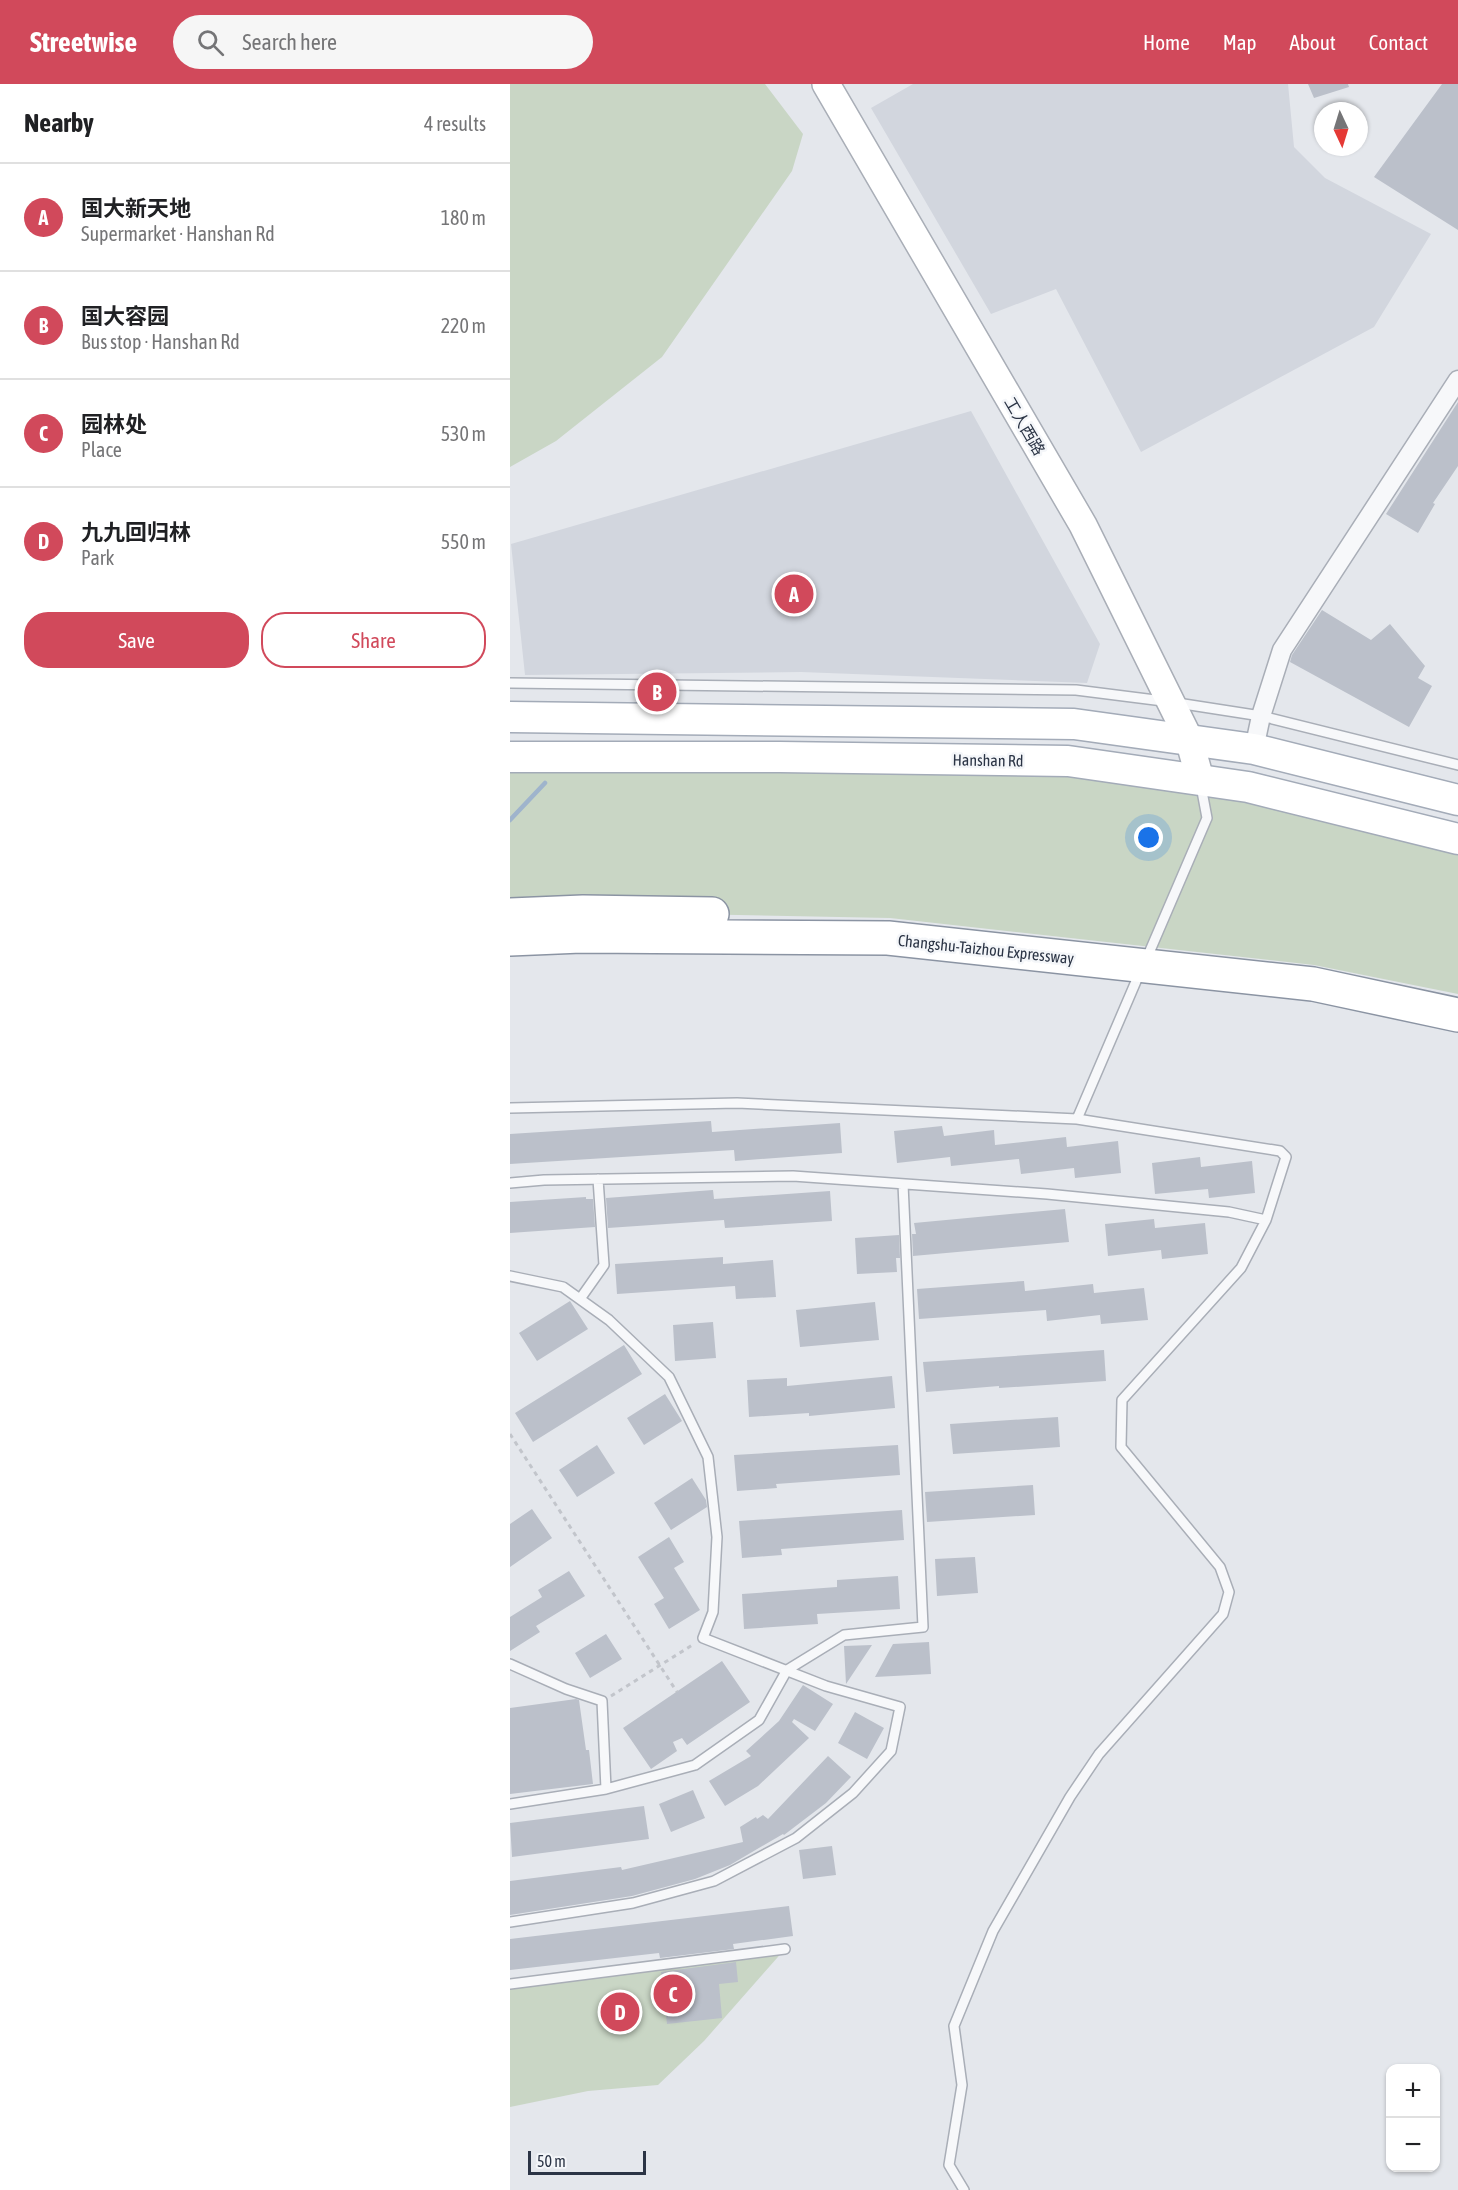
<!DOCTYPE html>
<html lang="en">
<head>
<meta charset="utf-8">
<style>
	body { margin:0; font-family:"Asap Condensed","Noto Sans SC",sans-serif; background:#f6f6f6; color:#202124 }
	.controls { position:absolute; right:18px; bottom:18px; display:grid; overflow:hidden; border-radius:12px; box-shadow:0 2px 4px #0004 }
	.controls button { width:54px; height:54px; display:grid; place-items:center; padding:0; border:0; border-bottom:2px solid #e0e0e0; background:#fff; color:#202124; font:30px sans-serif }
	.compass { position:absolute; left:804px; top:18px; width:54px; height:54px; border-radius:50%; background:#fff; box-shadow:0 2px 4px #0004; rotate:176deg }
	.scale { position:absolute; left:18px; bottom:15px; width:118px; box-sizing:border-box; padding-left:6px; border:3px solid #2b3445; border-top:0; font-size:16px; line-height:21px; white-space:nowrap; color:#2b3445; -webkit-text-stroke:4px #f4f6f9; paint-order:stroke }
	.you { position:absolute; left:639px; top:754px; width:21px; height:21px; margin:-15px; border:4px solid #fff; border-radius:50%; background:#1a73e8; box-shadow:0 0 0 9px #1a73e833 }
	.badge { display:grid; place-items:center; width:39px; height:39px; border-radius:50%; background:#d1495b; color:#fff; font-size:20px; font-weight:700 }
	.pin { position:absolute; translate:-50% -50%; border:3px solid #fff; box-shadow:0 2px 6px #0006 }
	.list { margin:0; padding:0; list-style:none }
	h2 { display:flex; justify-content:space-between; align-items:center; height:78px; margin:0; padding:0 24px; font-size:26px }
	h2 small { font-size:20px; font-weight:400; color:#757577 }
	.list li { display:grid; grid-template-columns:39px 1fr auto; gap:18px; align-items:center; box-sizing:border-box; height:108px; padding:0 24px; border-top:2px solid #e0e0e0 }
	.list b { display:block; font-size:22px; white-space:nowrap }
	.list p { margin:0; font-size:20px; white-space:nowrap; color:#757577 }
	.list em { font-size:20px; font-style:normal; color:#757577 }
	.actions { display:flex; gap:12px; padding:18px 24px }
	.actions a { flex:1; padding:14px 0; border:2px solid #d1495b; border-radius:24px; text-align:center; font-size:21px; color:#d1495b }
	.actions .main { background:#d1495b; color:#fff }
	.icon { flex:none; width:33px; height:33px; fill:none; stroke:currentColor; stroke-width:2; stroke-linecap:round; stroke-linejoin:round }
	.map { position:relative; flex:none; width:948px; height:2106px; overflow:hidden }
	header { display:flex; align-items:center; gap:36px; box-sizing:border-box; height:84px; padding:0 30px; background:#d1495b; color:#fff }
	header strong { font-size:28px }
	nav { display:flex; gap:33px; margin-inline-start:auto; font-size:21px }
	.search { width:420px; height:54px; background:#f6f6f6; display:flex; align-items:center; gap:15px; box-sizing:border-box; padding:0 21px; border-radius:33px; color:#757577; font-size:22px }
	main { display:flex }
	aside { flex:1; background:#fff }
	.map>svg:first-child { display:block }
	.built { fill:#d2d6de }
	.green { fill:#c9d6c5 }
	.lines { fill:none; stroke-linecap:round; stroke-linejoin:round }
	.stream { stroke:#9fb4cc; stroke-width:4.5 }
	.building { fill:#bbc0ca }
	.lane-casing { stroke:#a9aeb7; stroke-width:12 }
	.street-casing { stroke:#a9aeb7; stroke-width:21 }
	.secondary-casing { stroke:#a9aeb7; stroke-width:30 }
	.primary-casing { stroke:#a3abb8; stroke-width:33 }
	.highway-casing { stroke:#8b94a3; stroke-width:36 }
	.path { stroke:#c2c5cb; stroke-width:3; stroke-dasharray:4.5 4.5; stroke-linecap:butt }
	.lane { stroke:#f7f8fa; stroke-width:9 }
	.street { stroke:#f7f8fa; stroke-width:18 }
	.secondary { stroke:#fff; stroke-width:27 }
	.primary { stroke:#fff; stroke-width:30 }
	.highway { stroke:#fff; stroke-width:33 }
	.labels { text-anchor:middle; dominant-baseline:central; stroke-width:5; stroke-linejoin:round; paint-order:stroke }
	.street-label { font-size:16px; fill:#2b3445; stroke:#f4f6f9 }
</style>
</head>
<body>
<header>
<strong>Streetwise</strong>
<div class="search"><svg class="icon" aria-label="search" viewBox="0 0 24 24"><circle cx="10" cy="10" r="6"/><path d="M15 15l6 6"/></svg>Search here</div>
<nav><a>Home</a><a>Map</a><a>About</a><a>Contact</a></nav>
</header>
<main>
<aside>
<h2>Nearby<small>4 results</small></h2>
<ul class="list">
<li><span class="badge">A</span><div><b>国大新天地</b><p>Supermarket · Hanshan Rd</p></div><em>180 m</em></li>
<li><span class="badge">B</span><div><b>国大容园</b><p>Bus stop · Hanshan Rd</p></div><em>220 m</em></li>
<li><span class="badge">C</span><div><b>园林处</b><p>Place</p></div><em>530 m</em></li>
<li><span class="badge">D</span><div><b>九九回归林</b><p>Park</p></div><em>550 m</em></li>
</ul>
<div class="actions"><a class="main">Save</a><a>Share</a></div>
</aside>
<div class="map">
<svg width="948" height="2106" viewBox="0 0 948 2106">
	<rect width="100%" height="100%" fill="#e4e7ec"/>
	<path class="built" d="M 403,0 L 778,0 L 784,63 L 815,94 L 921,150 L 864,243 L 631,368 L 546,205 L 481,230 L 361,24 Z
		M 461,327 L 590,560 L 577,599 L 291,588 L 15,591 L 1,460 Z"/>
	<path class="green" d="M 0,0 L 255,0 L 293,50 L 282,87 L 152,273 L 46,357 L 0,383 Z
		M 0,673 L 558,677 L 948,755 L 948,910 L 804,881 L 380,834 L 73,828 L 0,831 Z
		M 275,1865 L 194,1957 L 148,2001 L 78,2007 L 0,2023 L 0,1900 Z"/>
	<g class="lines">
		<path class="stream" d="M 0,736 L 35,699"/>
	</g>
	<path class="building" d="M 798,0 L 838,0 L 839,3 L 804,14 Z
		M 932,0 L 948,0 L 948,146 L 864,93 Z
		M 948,318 L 948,382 L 923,419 L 925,420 L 908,449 L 876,430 Z
		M 812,526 L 861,556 L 880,540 L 915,582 L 908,594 L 922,602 L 899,643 L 780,578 L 782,571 Z
		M 201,1037 L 202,1048 L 330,1039 L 332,1069 L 225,1077 L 224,1066 L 0,1080 L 0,1050 Z
		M 432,1042 L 434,1052 L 484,1046 L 485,1061 L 556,1053 L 557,1063 L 608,1057 L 611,1089 L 565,1094 L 564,1084 L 511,1090 L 509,1075 L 441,1082 L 440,1073 L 387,1079 L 384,1047 Z
		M 690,1073 L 691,1083 L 742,1077 L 745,1109 L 699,1114 L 698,1105 L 645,1110 L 642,1079 Z
		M 203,1106 L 204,1115 L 320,1107 L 322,1137 L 215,1144 L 214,1136 L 98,1144 L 96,1114 Z
		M 76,1113 L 76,1115 L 83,1115 L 85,1143 L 0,1149 L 0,1118 Z
		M 555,1125 L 559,1158 L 403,1172 L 402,1150 L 406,1150 L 404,1139 Z
		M 644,1135 L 645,1144 L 695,1139 L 698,1170 L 652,1175 L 651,1166 L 598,1172 L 595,1140 Z
		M 389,1151 L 390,1174 L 386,1174 L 387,1188 L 347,1190 L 345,1154 Z
		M 213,1173 L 213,1180 L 263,1176 L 266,1213 L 226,1215 L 225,1202 L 107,1210 L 105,1180 Z
		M 514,1197 L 515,1207 L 583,1200 L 584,1209 L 634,1204 L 638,1236 L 591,1240 L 590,1231 L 537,1237 L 536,1226 L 409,1235 L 407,1205 Z
		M 60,1217 L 78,1245 L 27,1277 L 9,1249 Z
		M 365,1218 L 369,1256 L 290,1263 L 286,1226 Z
		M 203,1238 L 206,1274 L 165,1277 L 163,1241 Z
		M 114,1261 L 132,1290 L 23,1358 L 5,1329 Z
		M 594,1266 L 596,1297 L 489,1304 L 489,1302 L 416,1308 L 413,1278 Z
		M 382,1292 L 385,1324 L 299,1332 L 299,1329 L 239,1333 L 237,1296 L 277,1294 L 277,1302 Z
		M 155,1310 L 172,1337 L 134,1361 L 117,1334 Z
		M 548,1333 L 550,1363 L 443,1370 L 440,1340 Z
		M 87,1361 L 105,1389 L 67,1413 L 49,1386 Z
		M 388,1361 L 390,1391 L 266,1400 L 267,1404 L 227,1407 L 224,1371 Z
		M 182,1394 L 196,1416 L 197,1423 L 161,1446 L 144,1419 Z
		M 523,1401 L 525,1431 L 417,1438 L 415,1408 Z
		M 22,1425 L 42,1454 L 0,1483 L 0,1440 Z
		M 392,1426 L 394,1456 L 271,1465 L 272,1471 L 232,1474 L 229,1437 Z
		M 159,1453 L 174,1478 L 164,1484 L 190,1526 L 159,1545 L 144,1520 L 154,1514 L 128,1473 Z
		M 465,1473 L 468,1509 L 427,1512 L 425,1475 Z
		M 59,1487 L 75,1512 L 26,1542 L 30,1548 L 0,1567 L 0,1533 L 32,1513 L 28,1506 Z
		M 388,1492 L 390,1525 L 307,1530 L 308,1540 L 234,1545 L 232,1510 L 327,1503 L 327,1496 Z
		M 96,1550 L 112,1575 L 80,1594 L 65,1569 Z
		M 419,1558 L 421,1590 L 365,1593 L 383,1560 Z
		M 362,1561 L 336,1600 L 334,1562 Z
		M 212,1577 L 240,1618 L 177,1661 L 172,1654 L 163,1658 L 167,1667 L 141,1685 L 113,1644 Z
		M 293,1601 L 323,1620 L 305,1647 L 284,1635 L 282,1638 L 299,1654 L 248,1702 L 215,1722 L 199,1697 L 241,1672 L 236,1667 L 269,1637 Z
		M 66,1615 L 69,1616 L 76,1666 L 79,1666 L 83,1700 L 0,1710 L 0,1624 Z
		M 345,1628 L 374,1644 L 357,1675 L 328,1659 Z
		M 318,1672 L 341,1693 L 316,1719 L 274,1751 L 273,1750 L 220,1781 L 185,1795 L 122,1812 L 0,1831 L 0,1797 L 111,1783 L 112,1786 L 233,1758 L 230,1743 L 246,1733 L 247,1735 L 253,1731 L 258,1735 Z
		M 183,1706 L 195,1734 L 161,1748 L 149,1720 Z
		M 134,1722 L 139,1755 L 2,1773 L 0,1739 Z
		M 322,1762 L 326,1791 L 293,1795 L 289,1766 Z
		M 279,1822 L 283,1852 L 223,1860 L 224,1865 L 150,1874 L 149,1869 L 0,1886 L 0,1855 Z
		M 226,1878 L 228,1898 L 209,1900 L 212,1934 L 157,1940 L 151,1888 Z"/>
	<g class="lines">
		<defs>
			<path id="lane" d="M 0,599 L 566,606 L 661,618 L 751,632 L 948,681
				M 636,876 L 697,734 L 691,702
				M 0,1024 L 227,1019 L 567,1035 L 770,1067 L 776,1073 L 756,1136 L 731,1184 L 612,1316 L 611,1363 L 710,1483 L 719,1508 L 713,1530 L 589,1670 L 560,1713 L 483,1847 L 444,1942 L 452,2001 L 439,2081 L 454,2106
				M 567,1035 L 630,888
				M 0,1099 L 34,1096 L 283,1092 L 537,1110 L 719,1128 L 756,1136
				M 0,1192 L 53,1203 L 99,1236 L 159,1293 L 198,1373 L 207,1453 L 203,1528 L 193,1554 L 316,1602 L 390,1623 L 381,1667 L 343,1709 L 286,1754 L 204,1797 L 123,1819 L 0,1838
				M 70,1215 L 94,1181 L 88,1095
				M 0,1580 L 56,1605 L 92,1617 L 96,1705
				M 0,1720 L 96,1705 L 185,1681 L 249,1636 L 277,1586 L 334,1551 L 413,1543 L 393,1100
				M 0,1900 L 275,1865"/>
			<path id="street" d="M 744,665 L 751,632 L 772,566 L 948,296"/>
			<path id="secondary" d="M 316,0 L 573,441 L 679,655 L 690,695"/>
			<path id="primary" d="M 0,633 L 564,640 L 744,665 L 948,716
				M 0,673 L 270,673 L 558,677 L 738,703 L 948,755"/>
			<path id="highway" d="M 0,831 L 73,828 L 202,830
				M 0,855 L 71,852 L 378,854 L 803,900 L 948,931"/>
		</defs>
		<use href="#lane" class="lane-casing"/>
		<use href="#street" class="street-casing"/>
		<use href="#secondary" class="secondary-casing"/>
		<use href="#primary" class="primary-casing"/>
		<use href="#highway" class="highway-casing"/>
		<path class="path" d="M 0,1350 L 167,1608
			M 101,1612 L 184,1560"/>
		<use href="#lane" class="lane"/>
		<use href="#street" class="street"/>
		<use href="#secondary" class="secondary"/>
		<use href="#primary" class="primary"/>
		<use href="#highway" class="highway"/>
	</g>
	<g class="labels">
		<g class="street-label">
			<text transform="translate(515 342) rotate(60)">工人西路</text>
			<text transform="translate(478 676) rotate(1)">Hanshan Rd</text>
			<text transform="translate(476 865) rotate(6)">Changshu-Taizhou Expressway</text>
		</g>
	</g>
</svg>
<div class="controls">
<button>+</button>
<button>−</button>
</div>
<svg class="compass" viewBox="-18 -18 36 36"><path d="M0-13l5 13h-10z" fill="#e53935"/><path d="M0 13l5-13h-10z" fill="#757577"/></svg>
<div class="scale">50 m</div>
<div class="you"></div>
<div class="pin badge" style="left:284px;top:510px">A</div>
<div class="pin badge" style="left:147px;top:608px">B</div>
<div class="pin badge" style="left:163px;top:1910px">C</div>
<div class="pin badge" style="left:110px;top:1928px">D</div>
</div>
</main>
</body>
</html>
